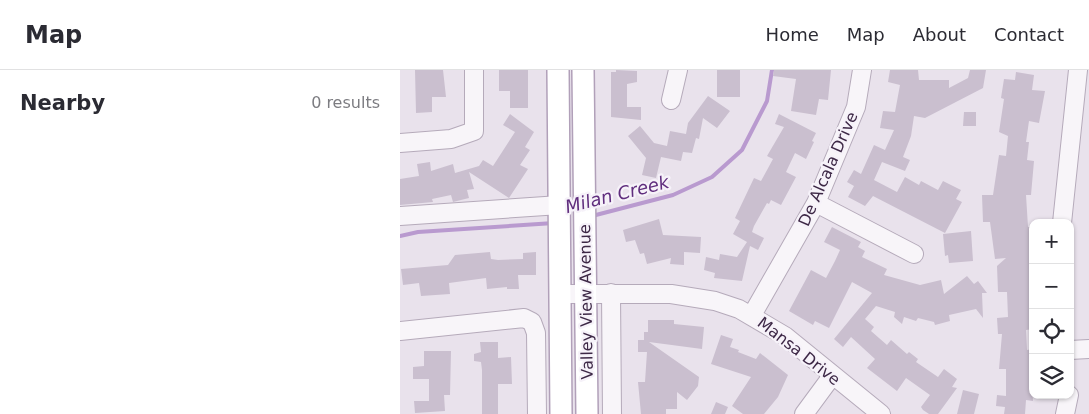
<!DOCTYPE html>
<html lang="en">
<head>
<meta charset="utf-8">
<style>
	body { margin:0; font-family:"DejaVu Sans",sans-serif; background:#f2f2f3; color:#2b2b33 }
	.controls { position:absolute; right:15px; bottom:15px; display:grid; overflow:hidden; border-radius:10px; box-shadow:0 1px 4px #0004 }
	.controls button { width:45px; height:45px; display:grid; place-items:center; padding:0; border:0; border-bottom:1px solid #e1e1e2; background:#fff; color:#2b2b33; font:25px sans-serif }
	.list { margin:0; padding:0; list-style:none }
	h2 { display:flex; justify-content:space-between; align-items:center; height:65px; margin:0; padding:0 20px; font-size:21px }
	h2 small { font-size:16px; font-weight:400; color:#7c7c81 }
	.icon { flex:none; width:28px; height:28px; fill:none; stroke:currentColor; stroke-width:2; stroke-linecap:round; stroke-linejoin:round }
	.map { position:relative; flex:none; width:689px; height:344px; overflow:hidden }
	header { display:flex; align-items:center; gap:30px; box-sizing:border-box; height:70px; padding:0 25px; background:#fff; border-bottom:1px solid #e1e1e2 }
	header strong { font-size:24px }
	nav { display:flex; gap:28px; margin-inline-start:auto; font-size:18px }
	main { display:flex }
	aside { flex:1; background:#fff }
	.map>svg:first-child { display:block }
	.lines { fill:none; stroke-linecap:round; stroke-linejoin:round }
	.stream { stroke:#b99acf; stroke-width:4 }
	.building { fill:#cabfcf }
	.minor-casing { stroke:#b5aaba; stroke-width:20 }
	.major-casing { stroke:#b1a0b9; stroke-width:24 }
	.minor { stroke:#f8f5f9; stroke-width:18 }
	.major { stroke:#fff; stroke-width:21 }
	.labels { text-anchor:middle; dominant-baseline:central; stroke-width:4.5; stroke-linejoin:round; paint-order:stroke }
	.street-label { font-size:16px; fill:#3d2846; stroke:#f6f2f9 }
	.water-label { font-size:18px; font-style:italic; fill:#602e7e; stroke:#f6f2f9 }
</style>
</head>
<body>
<header>
<strong>Map</strong>
<nav><a>Home</a><a>Map</a><a>About</a><a>Contact</a></nav>
</header>
<main>
<aside>
<h2>Nearby<small>0 results</small></h2>
<ul class="list">
</ul>
</aside>
<div class="map">
<svg width="689" height="344" viewBox="0 0 689 344">
	<rect width="100%" height="100%" fill="#e9e2ec"/>
	<g class="lines">
		<path class="stream" d="M 192,146 L 273,125 L 312,107 L 342,80 L 367,31 L 372,0
			M 0,166 L 18,162 L 154,153"/>
	</g>
	<path class="building" d="M 15,0 L 43,0 L 46,27 L 32,27 L 32,42 L 16,43 Z
		M 99,0 L 128,0 L 128,38 L 110,38 L 110,21 L 99,21 Z
		M 216,0 L 237,1 L 237,12 L 227,14 L 227,37 L 241,37 L 241,50 L 211,47 L 211,2 L 216,2 Z
		M 317,0 L 340,0 L 340,27 L 317,27 Z
		M 374,0 L 431,0 L 428,30 L 419,29 L 416,45 L 391,41 L 396,9 L 373,6 Z
		M 490,0 L 518,0 L 519,10 L 549,10 L 549,18 L 568,8 L 570,0 L 586,0 L 583,18 L 525,48 L 514,46 L 511,66 L 503,87 L 510,90 L 505,101 L 482,92 L 474,110 L 497,122 L 505,107 L 519,115 L 521,111 L 538,120 L 543,111 L 561,120 L 556,129 L 562,132 L 545,163 L 473,126 L 465,136 L 448,127 L 454,116 L 447,112 L 454,100 L 461,104 L 474,75 L 485,80 L 494,60 L 480,58 L 483,41 L 495,42 L 500,15 L 488,12 Z
		M 616,2 L 634,5 L 632,20 L 645,21 L 639,53 L 629,51 L 626,72 L 629,72 L 627,90 L 634,91 L 631,125 L 626,125 L 628,157 L 632,157 L 633,164 L 633,222 L 629,222 L 633,259 L 626,260 L 627,280 L 633,279 L 633,294 L 630,294 L 633,331 L 626,330 L 625,344 L 604,344 L 605,337 L 596,336 L 597,325 L 606,326 L 606,299 L 599,299 L 602,264 L 598,264 L 597,248 L 608,247 L 607,222 L 598,222 L 597,196 L 606,188 L 595,189 L 590,152 L 583,152 L 582,125 L 593,125 L 599,85 L 606,86 L 608,66 L 599,62 L 604,29 L 601,28 L 604,9 L 615,10 Z
		M 308,26 L 330,41 L 317,58 L 303,48 L 299,69 L 296,68 L 292,83 L 283,82 L 281,91 L 261,87 L 256,108 L 242,105 L 246,88 L 228,66 L 240,56 L 254,73 L 267,76 L 270,61 L 286,64 L 288,53 Z
		M 564,42 L 576,42 L 576,56 L 563,56 Z
		M 110,44 L 134,62 L 125,77 L 130,80 L 120,95 L 128,99 L 109,128 L 69,102 L 74,119 L 67,120 L 69,128 L 53,132 L 51,125 L 32,129 L 33,132 L 0,135 L 0,109 L 19,106 L 17,94 L 30,92 L 31,101 L 53,94 L 55,103 L 79,96 L 83,90 L 93,96 L 115,62 L 103,55 Z
		M 379,44 L 416,63 L 412,71 L 414,72 L 406,89 L 395,83 L 386,102 L 396,107 L 381,135 L 371,130 L 369,134 L 367,133 L 354,156 L 352,162 L 364,168 L 358,180 L 350,176 L 342,211 L 314,208 L 315,203 L 304,200 L 306,187 L 319,190 L 320,184 L 337,187 L 347,172 L 333,164 L 340,151 L 335,148 L 354,108 L 361,111 L 373,89 L 367,86 L 384,57 L 375,54 Z
		M 259,149 L 263,165 L 301,167 L 300,183 L 284,182 L 284,195 L 270,194 L 271,188 L 247,194 L 244,183 L 240,184 L 235,170 L 226,172 L 223,160 Z
		M 432,157 L 461,172 L 458,177 L 465,181 L 462,187 L 487,199 L 484,205 L 520,215 L 541,210 L 544,224 L 567,206 L 574,214 L 578,211 L 587,223 L 582,223 L 583,248 L 576,239 L 549,245 L 550,251 L 535,255 L 534,252 L 518,248 L 516,251 L 504,247 L 502,254 L 494,247 L 495,242 L 476,236 L 465,249 L 474,257 L 471,261 L 487,275 L 491,270 L 507,284 L 509,282 L 518,289 L 516,292 L 538,307 L 544,299 L 557,309 L 552,317 L 557,318 L 538,344 L 529,344 L 523,340 L 521,337 L 530,325 L 506,308 L 497,321 L 467,298 L 475,289 L 451,267 L 443,277 L 434,269 L 472,223 L 452,212 L 429,258 L 415,251 L 413,255 L 389,241 L 411,200 L 426,208 L 435,191 L 440,180 L 424,172 Z
		M 571,161 L 573,191 L 549,193 L 548,185 L 545,186 L 543,164 Z
		M 90,182 L 91,189 L 98,190 L 123,189 L 123,183 L 136,182 L 136,205 L 118,205 L 119,219 L 107,219 L 107,217 L 87,219 L 86,208 L 49,213 L 50,224 L 21,226 L 19,213 L 3,215 L 1,199 L 48,195 L 55,185 Z
		M 248,250 L 274,250 L 274,254 L 304,257 L 302,279 L 249,272 L 299,307 L 298,316 L 287,330 L 277,322 L 277,339 L 266,339 L 266,344 L 241,344 L 238,312 L 245,312 L 247,282 L 238,282 L 238,270 L 244,270 L 244,262 L 248,262 Z
		M 321,265 L 333,269 L 330,277 L 339,280 L 338,282 L 356,289 L 360,283 L 388,305 L 378,327 L 364,344 L 343,344 L 332,336 L 351,307 L 311,294 Z
		M 80,272 L 98,272 L 98,288 L 111,287 L 112,314 L 98,314 L 98,344 L 82,344 L 82,300 L 81,292 L 74,291 L 74,284 L 81,282 Z
		M 24,281 L 51,281 L 50,325 L 44,325 L 45,341 L 15,343 L 14,331 L 29,331 L 29,309 L 13,309 L 13,297 L 24,296 Z
		M 563,320 L 579,324 L 574,344 L 557,344 Z
		M 316,332 L 328,337 L 325,344 L 311,344 Z"/>
	<g class="lines">
		<defs>
			<path id="minor" d="M 271,30 L 278,0
				M 0,73 L 51,69 L 74,61 L 74,0
				M 416,133 L 514,184
				M 0,146 L 160,135
				M 662,153 L 678,0
				M 211,223 L 212,344
				M 160,224 L 271,224 L 315,231 L 339,239 L 385,266 L 481,344
				M 352,245 L 416,133 L 456,37 L 462,0
				M 0,261 L 124,248 L 132,252 L 136,263 L 137,344
				M 670,280 L 689,279
				M 404,344 L 432,306
				M 665,344 L 669,325"/>
			<path id="major" d="M 158,0 L 161,344
				M 183,0 L 187,344"/>
		</defs>
		<use href="#minor" class="minor-casing"/>
		<use href="#major" class="major-casing"/>
		<use href="#minor" class="minor"/>
		<use href="#major" class="major"/>
	</g>
	<g class="labels">
		<g class="street-label">
			<text transform="translate(428 99) rotate(-66)">De Alcala Drive</text>
			<text transform="translate(186 232) rotate(-91)">Valley View Avenue</text>
			<text transform="translate(399 281) rotate(38)">Mansa Drive</text>
		</g>
		<g class="water-label">
			<text transform="translate(217 124) rotate(-14)">Milan Creek</text>
		</g>
	</g>
</svg>
<div class="controls">
<button>+</button>
<button>−</button>
<button><svg class="icon" aria-label="locate" viewBox="0 0 24 24"><circle cx="12" cy="12" r="6"/><path d="M12 2v4M12 18v4M2 12h4M18 12h4"/></svg></button>
<button><svg class="icon" aria-label="layers" viewBox="0 0 24 24"><path d="M12 4l9 5-9 5-9-5zM3 14l9 5 9-5"/></svg></button>
</div>
</div>
</main>
</body>
</html>
